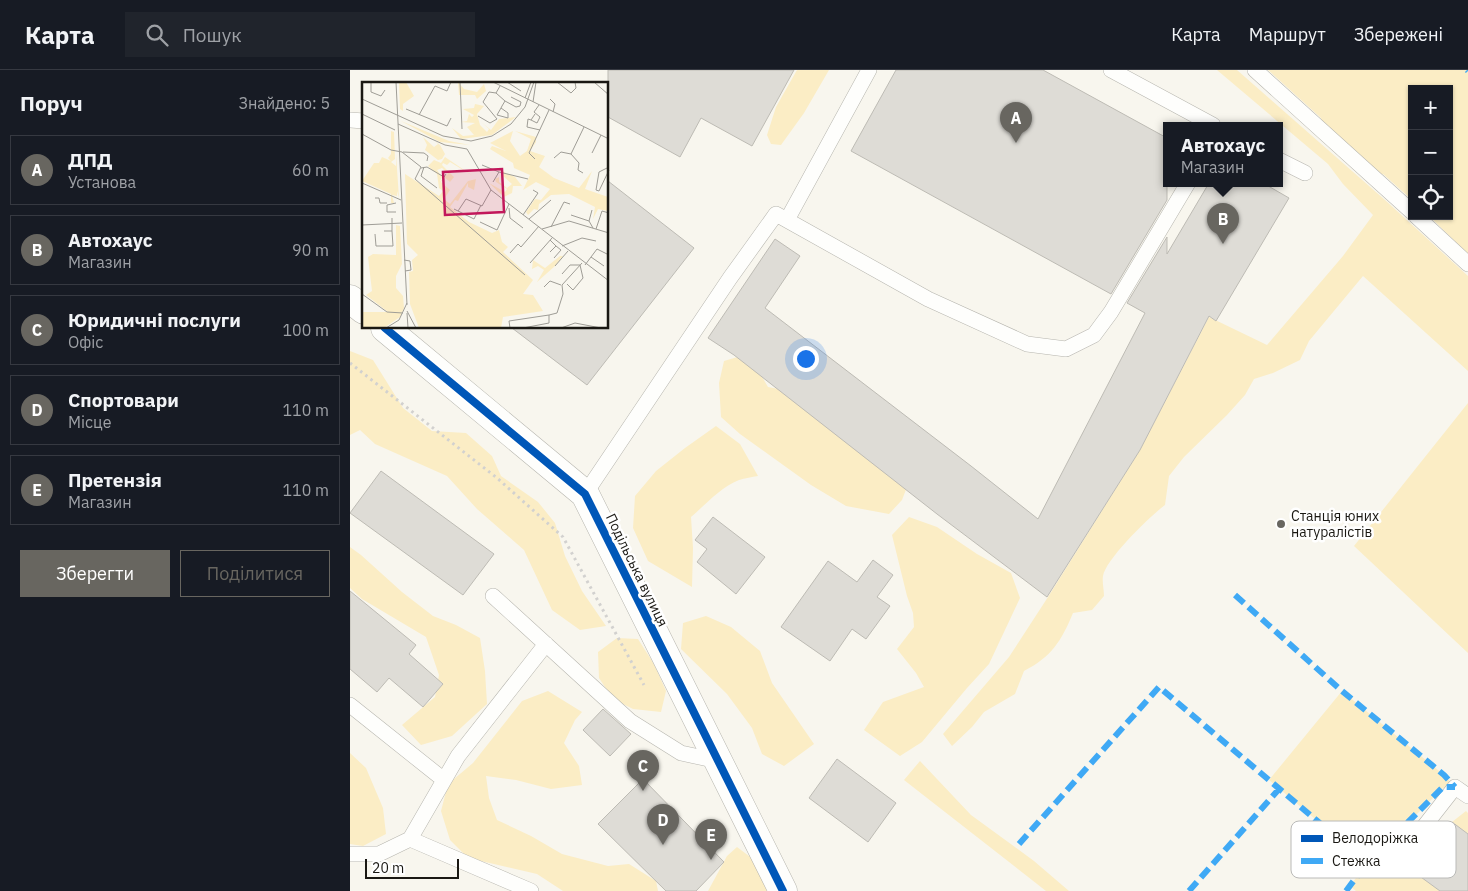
<!DOCTYPE html>
<html lang="uk">
<head>
<meta charset="utf-8">
<style>
	body { margin:0; font-family:"IBM Plex Sans",sans-serif; background:#20242c; color:#f1f3f6 }
	.controls { position:absolute; right:15px; top:15px; display:grid; overflow:hidden; border-radius:0px; box-shadow:0 1px 4px #0004 }
	.controls button { width:45px; height:45px; display:grid; place-items:center; padding:0; border:0; border-bottom:1px solid #363941; background:#171b24; color:#f1f3f6; font:25px sans-serif }
	.scale { position:absolute; left:15px; bottom:12px; width:94px; box-sizing:border-box; padding-left:5px; border:2px solid #1a1813; border-top:0; font-size:14px; line-height:18px; white-space:nowrap; color:#1a1813; -webkit-text-stroke:4px #fff; paint-order:stroke }
	.you { position:absolute; left:455px; top:288px; width:18px; height:18px; margin:-12px; border:4px solid #fff; border-radius:50%; background:#1a73e8; box-shadow:0 0 0 8px #1a73e833 }
	.badge { display:grid; place-items:center; width:32px; height:32px; border-radius:50%; background:#686660; color:#fff; font-size:16px; font-weight:700 }
	.pin { position:absolute; translate:-50% -41px; filter:drop-shadow(0 1px 2px #0008) }
	.pin::after { content:''; position:absolute; top:26px; width:18px; height:15px; background:inherit; clip-path:polygon(0 0,100% 0,50% 100%) }
	.popup { position:absolute; left:813px; top:52px; width:120px; height:65px; box-sizing:border-box; display:grid; place-content:center; border-radius:0px; background:#171b24; filter:drop-shadow(0 1px 4px #0005); font-size:16px; white-space:nowrap; color:#9ea1a6 }
	.popup b { font-size:19px; color:#f1f3f6 }
	.popup::after { content:''; position:absolute; left:50%; top:100%; margin-left:-10px; border:10px solid transparent; border-top-color:#171b24 }
	.list { margin:0; padding:0; list-style:none }
	h2 { display:flex; justify-content:space-between; align-items:center; height:65px; margin:0; padding:0 20px; font-size:21px }
	h2 small { font-size:16px; font-weight:400; color:#9ea1a6 }
	.list li { display:grid; grid-template-columns:32px 1fr auto; gap:15px; align-items:center; box-sizing:border-box; height:70px; margin:0 10px 10px; padding:0 10px; border:1px solid #363941; border-radius:0px }
	.list b { display:block; font-size:19px; white-space:nowrap }
	.list p { margin:0; font-size:16px; white-space:nowrap; color:#9ea1a6 }
	.list em { font-size:16px; font-style:normal; color:#9ea1a6 }
	.actions { display:flex; gap:10px; padding:15px 20px }
	.actions a { flex:1; padding:11px 0; border:1px solid #686660; border-radius:0px; text-align:center; font-size:18px; color:#686660 }
	.actions .main { background:#686660; color:#fff }
	.icon { flex:none; width:28px; height:28px; fill:none; stroke:currentColor; stroke-width:2; stroke-linecap:round; stroke-linejoin:round }
	.map { position:relative; flex:none; width:1118px; height:821px; overflow:hidden }
	header { display:flex; align-items:center; gap:30px; box-sizing:border-box; height:70px; padding:0 25px; background:#171b24; border-bottom:1px solid #363941 }
	header strong { font-size:24px }
	nav { display:flex; gap:28px; margin-inline-start:auto; font-size:18px }
	.search { width:350px; height:45px; background:#20242c; display:flex; align-items:center; gap:12px; box-sizing:border-box; padding:0 18px; border-radius:0px; color:#9ea1a6; font-size:19px }
	main { display:flex }
	aside { flex:1; background:#171b24 }
	.map>svg:first-child { display:block }
	.green { fill:#fbedc5 }
	.building { fill:#dedcd6; stroke:#bdbbb4 }
	.lines { fill:none; stroke-linecap:round; stroke-linejoin:round }
	.service-casing { stroke:#b6b5ae; stroke-width:16 }
	.minor-casing { stroke:#b6b5ae; stroke-width:29 }
	.path { stroke:#d2d1cf; stroke-width:3; stroke-dasharray:2.5 4; stroke-linecap:butt }
	.service { stroke:#fefefc; stroke-width:15 }
	.minor { stroke:#fefefc; stroke-width:28 }
	.quiet { stroke:#3fa9f5; stroke-width:6; stroke-dasharray:12 6; stroke-linecap:butt }
	.cycleway-casing { stroke:#fff; stroke-width:11 }
	.cycleway { stroke:#0057b8; stroke-width:8 }
	.poi-dot { fill:#686660; stroke:#fff; stroke-width:2 }
	.labels { text-anchor:middle; dominant-baseline:central; stroke-width:5; stroke-linejoin:round; paint-order:stroke }
	.poi-label { font-size:14px; fill:#1a1813; stroke:#fff; text-anchor:start }
	.street-label { font-size:14px; fill:#1a1813; stroke:#fff }
	.inset-road { fill:none; stroke:#9f9d96; stroke-width:1 }
	.view { fill:#c2185b; fill-opacity:0.15; stroke:#c2185b; stroke-width:2.5 }
	.inset-edge { fill:none; stroke:#1a1813; stroke-width:2.5 }
	.key { fill:#fff; stroke:#babab8; stroke-width:1 }
	.key-label { font-size:14px; fill:#1a1813 }
</style>
</head>
<body>
<header>
<strong>Карта</strong>
<div class="search"><svg class="icon" aria-label="search" viewBox="0 0 24 24"><circle cx="10" cy="10" r="6"/><path d="M15 15l6 6"/></svg>Пошук</div>
<nav><a>Карта</a><a>Маршрут</a><a>Збережені</a></nav>
</header>
<main>
<aside>
<h2>Поруч<small>Знайдено: 5</small></h2>
<ul class="list">
<li><span class="badge">A</span><div><b>ДПД</b><p>Установа</p></div><em>60 m</em></li>
<li><span class="badge">B</span><div><b>Автохаус</b><p>Магазин</p></div><em>90 m</em></li>
<li><span class="badge">C</span><div><b>Юридичні послуги</b><p>Офіс</p></div><em>100 m</em></li>
<li><span class="badge">D</span><div><b>Спортовари</b><p>Місце</p></div><em>110 m</em></li>
<li><span class="badge">E</span><div><b>Претензія</b><p>Магазин</p></div><em>110 m</em></li>
</ul>
<div class="actions"><a class="main">Зберегти</a><a>Поділитися</a></div>
</aside>
<div class="map">
<svg width="1118" height="821" viewBox="0 0 1118 821">
	<rect width="100%" height="100%" fill="#f8f6ee"/>
	<path class="green" d="M 447,0 L 479,0 L 454,43 L 431,75 L 421,74 L 417,65 L 426,37 Z
		M 867,0 L 887,0 L 1035,130 L 1118,206 L 1118,301 L 1013,206 L 959,271 L 950,290 L 923,303 L 904,309 L 895,325 L 877,345 L 834,387 L 819,406 L 815,435 C 800,446 756,489 753,506 C 752,512 754,520 754,526 L 742,540 L 723,543 C 711,572 701,587 674,601 L 665,624 L 634,642 L 622,657 L 602,676 L 593,664 L 659,587 L 698,527 L 790,380 L 859,247 L 917,275 L 993,186 L 1023,145 L 993,114 L 978,94 Z
		M 918,0 L 1118,0 L 1118,184 L 1079,146 L 1099,146 L 1099,19 L 1062,19 L 1062,130 L 1033,104 L 1023,109 L 972,54 L 971,48 Z
		M 0,281 L 23,290 L 53,338 L 82,361 L 116,363 L 142,386 L 151,406 L 188,432 L 205,453 L 215,486 L 232,521 L 256,556 L 230,560 L 202,540 L 174,480 L 127,439 L 97,406 L 25,374 L 10,360 L 0,365 Z
		M 401,283 L 401,288 L 418,317 L 450,323 L 562,404 L 552,430 L 539,444 L 496,436 L 461,415 L 390,364 L 371,347 L 369,313 L 374,291 Z
		M 1118,333 L 1118,583 L 1004,476 Z
		M 366,356 L 390,374 L 408,406 C 402,407 395,408 389,410 C 371,417 355,435 341,447 L 343,478 L 342,517 L 298,491 L 283,458 L 285,426 L 306,401 L 335,378 Z
		M 559,447 L 587,457 L 627,484 L 661,503 L 670,528 L 639,594 L 617,618 L 572,672 L 550,686 L 514,660 L 533,632 L 574,617 L 566,603 L 547,579 L 564,557 L 563,543 L 557,526 L 542,465 Z
		M 0,477 L 11,485 L 52,522 L 83,546 L 106,555 L 130,568 L 135,601 L 137,634 L 102,666 L 71,675 L 52,655 L 85,627 L 89,605 L 76,567 L 12,529 L 0,518 Z
		M 356,546 L 381,557 L 410,581 L 422,613 L 464,674 L 434,696 L 412,684 L 402,658 L 377,624 L 331,579 L 333,553 Z
		M 267,568 L 288,569 L 304,594 L 316,621 L 311,642 L 283,639 L 263,629 L 249,608 L 248,582 Z
		M 198,621 L 232,642 L 225,650 L 214,673 L 229,696 L 232,715 L 201,719 L 166,710 L 136,706 L 139,728 L 147,750 L 181,766 L 212,784 L 258,796 L 279,794 L 306,811 L 308,821 L 213,821 L 187,804 L 118,788 L 100,770 L 91,741 L 98,714 L 123,693 L 172,631 Z
		M 992,621 L 1094,705 L 1105,717 L 1093,718 L 1034,777 L 1090,821 L 1006,821 L 1000,816 L 1017,793 L 919,710 Z
		M 0,683 L 16,698 L 33,738 L 36,764 L 13,776 L 0,774 Z
		M 570,691 L 621,745 L 684,791 L 719,821 L 696,821 L 554,710 Z
		M 1116,741 L 1118,743 L 1118,764 L 1102,752 Z
		M 387,777 L 403,789 L 417,821 L 358,821 L 377,786 Z"/>
	<path class="building" d="M 258,0 L 444,0 L 402,76 L 351,48 L 330,87 L 258,47 Z
		M 546,0 L 693,0 L 817,68 L 817,130 L 761,224 L 501,81 Z
		M 258,111 L 344,178 L 237,315 L 162,258 L 258,258 Z
		M 859,113 L 913,113 L 939,128 L 866,251 L 859,246 L 790,380 L 697,527 L 587,444 L 384,285 L 358,268 L 425,169 L 450,186 L 415,238 L 621,396 L 688,449 L 795,243 L 777,233 L 817,167 L 817,184 Z
		M 31,401 L 144,484 L 113,525 L 0,443 Z
		M 363,447 L 415,487 L 386,524 L 347,492 L 357,479 L 345,470 Z
		M 523,490 L 543,505 L 527,527 L 540,536 L 516,569 L 502,559 L 480,591 L 431,557 L 478,491 L 507,512 Z
		M 0,521 L 66,575 L 59,584 L 93,614 L 73,637 L 39,608 L 27,622 L 0,599 Z
		M 253,639 L 281,664 L 260,686 L 233,660 Z
		M 487,689 L 546,733 L 518,772 L 459,728 Z
		M 293,709 L 374,792 L 346,821 L 316,821 L 248,754 Z
		M 1102,752 L 1118,764 L 1118,821 L 1090,821 L 1064,802 Z"/>
	<g class="lines">
		<defs>
			<path id="service" d="M 761,0 L 863,55
				M 905,0 L 1062,142
				M 0,50 L 14,51
				M 929,90 L 955,103
				M 1066,146 L 1118,194
				M 437,150 L 519,0
				M 235,424 L 380,208 L 426,144 L 578,229 L 677,274 L 716,279 L 744,265 L 761,242 L 838,113
				M 143,526 L 280,651 L 331,683 L 368,691
				M 0,635 L 94,710
				M 1058,777 L 1105,717 L 1118,726
				M 0,784 L 29,784 L 60,769
				M 181,821 L 60,769 L 108,686 L 196,574"/>
			<path id="minor" d="M 0,229 L 14,240
				M 35,258 L 235,424 L 433,821"/>
		</defs>
		<use href="#service" class="service-casing"/>
		<use href="#minor" class="minor-casing"/>
		<path class="path" d="M 0,293 L 147,408 L 213,467 L 294,615"/>
		<use href="#service" class="service"/>
		<use href="#minor" class="minor"/>
		<path class="quiet" d="M 1117,0 L 1118,1
			M 885,525 L 992,621 L 1094,705 L 1105,717
			M 669,774 L 809,617 L 1017,793 L 1093,717 L 1105,717
			M 839,821 L 929,719
			M 996,821 L 1017,793"/>
		<defs>
			<path id="cycleway" d="M 35,258 L 235,424 L 433,821"/>
		</defs>
		<use href="#cycleway" class="cycleway-casing"/>
		<use href="#cycleway" class="cycleway"/>
	</g>
	<circle class="poi-dot" cx="931" cy="454" r="5"/>
	<g class="labels">
		<g class="poi-label">
			<text x="941" y="446">Станція юних<tspan x="941" dy="16">натуралістів</tspan></text>
		</g>
		<g class="street-label">
			<text transform="translate(287 500) rotate(64)">Подільська вулиця</text>
		</g>
	</g>
	<g transform="translate(12 12)">
		<rect width="246" height="246" fill="#f8f6ee"/>
		<path d="M 37,0 L 44,0 L 52,14 L 41,22 L 41,29 L 38,27 ZM 96,0 L 102,7 L 115,10 L 122,2 L 124,9 L 115,17 L 113,13 L 97,13 ZM 113,22 L 122,24 L 115,32 L 118,43 L 125,50 L 127,47 L 119,40 L 129,48 L 137,37 L 154,35 L 130,53 L 99,57 L 90,46 L 101,54 L 112,53 L 105,45 L 113,41 L 99,40 L 105,39 L 107,32 L 110,35 L 112,33 L 101,27 L 112,26 ZM 39,39 L 87,59 L 108,63 L 78,60 ZM 29,49 L 32,50 L 33,77 L 29,80 L 34,84 L 34,72 L 37,116 L 35,109 L 35,114 L 30,113 L 32,121 L 29,121 L 29,112 L 0,99 L 12,81 L 17,81 L 20,75 L 29,79 L 26,76 L 29,72 ZM 151,49 L 148,59 L 158,74 L 165,69 L 169,57 L 153,49 L 174,55 L 174,60 L 168,69 L 183,74 L 177,85 L 192,96 L 217,106 L 230,89 L 223,107 L 246,115 L 246,129 L 236,127 L 231,137 L 233,125 L 207,112 L 189,113 L 177,122 L 176,128 L 172,127 L 166,133 L 164,130 L 173,117 L 179,118 L 188,107 L 174,100 L 161,108 L 168,93 L 152,86 L 151,81 L 128,67 L 130,64 L 144,69 L 128,61 ZM 61,55 L 72,65 L 76,62 L 73,59 L 78,63 L 83,72 L 80,77 L 76,78 L 63,68 L 65,63 ZM 83,75 L 111,94 L 88,80 L 85,83 L 81,81 L 80,83 L 92,95 L 88,100 L 82,95 L 86,92 L 80,86 L 75,88 L 80,95 L 78,99 L 81,97 L 79,100 L 88,108 L 82,117 L 88,122 L 106,99 L 114,97 L 112,108 L 106,105 L 106,101 L 96,119 L 93,118 L 88,125 L 107,140 L 130,151 L 137,148 L 140,160 L 146,165 L 141,170 L 171,198 L 161,212 L 171,213 L 181,229 L 141,235 L 139,246 L 57,246 L 48,222 L 47,190 L 51,189 L 50,178 L 56,173 L 45,162 L 43,92 L 77,114 L 81,109 L 77,106 L 75,92 L 66,84 L 72,78 L 79,81 ZM 140,89 L 153,95 L 160,104 L 151,104 L 150,111 L 142,115 L 127,101 L 143,110 L 145,107 L 134,100 L 133,97 L 137,95 L 137,100 L 145,106 L 150,102 L 140,93 ZM 34,143 L 38,144 L 40,182 L 34,194 L 34,206 L 41,214 L 42,226 L 38,235 L 22,246 L 0,246 L 0,230 L 26,230 L 4,213 L 10,209 L 6,175 L 11,172 L 34,173 ZM 198,174 L 201,174 L 193,184 L 175,200 L 182,188 L 176,184 L 170,187 L 171,178 L 183,186 Z" fill="#fbedc5"/>
		<path class="inset-road" d="M 9,0 L 9,10 L 19,14 L 23,8M 34,0 L 45,223M 98,0 L 100,47M 131,0 L 247,57M 145,0 L 159,9M 195,0 L 209,11 L 214,6 L 213,0M 232,0 L 247,13M 134,11 L 143,19 L 140,24 L 139,26 L 135,33 L 146,36 L 146,31 L 139,26M 163,16 L 169,0M 0,17 L 81,54 L 109,59 L 130,54 L 149,42 L 163,25 L 172,0M 188,17 L 193,22 L 191,30M 143,19 L 154,25 L 158,24 L 159,20 L 149,15M 171,20 L 174,0M 44,27 L 85,44 L 89,36M 0,32 L 33,48M 173,32 L 169,38 L 175,41 L 178,35 L 172,30 L 177,23M 57,33 L 73,4 L 85,9 L 89,0M 116,34 L 128,41 L 135,37 L 121,20 L 127,10 L 134,11 L 138,4M 169,38 L 166,37 L 165,45 L 178,48M 36,42 L 83,63 L 105,67 L 129,108 L 247,199M 0,52 L 29,68 L 40,70 L 59,85 L 53,97 L 163,193M 41,70 L 62,71 L 66,74 L 65,79M 230,71 L 239,53M 209,72 L 217,81 L 216,88 L 221,91M 192,76 L 199,70 L 209,72 L 222,45M 173,77 L 167,71 L 187,28M 120,83 L 137,90 L 131,100M 62,85 L 59,94 L 75,106M 247,85 L 237,90 L 234,108 L 237,109 L 247,88M 59,86 L 65,85 L 82,95 L 84,92M 137,90 L 166,97M 0,101 L 39,118M 13,116 L 17,116 L 18,121 L 25,121M 147,126 L 148,136 L 161,146M 92,127 L 96,129 L 104,117 L 120,124 L 129,108M 230,128 L 227,139 L 231,146M 96,129 L 112,137 L 119,123M 34,130 L 25,130 L 25,123 L 34,121M 161,133 L 176,111 L 171,108M 209,133 L 227,139M 167,137 L 189,118M 118,140 L 135,148 L 147,122M 0,143 L 40,141M 189,145 L 202,120 L 208,122M 180,147 L 207,139 L 247,151M 234,147 L 240,129 L 247,131M 22,149 L 30,149 L 30,136M 13,152 L 14,164 L 31,164 L 30,149M 188,158 L 194,164 L 188,170M 200,164 L 220,156 L 234,159M 148,171 L 156,162 L 159,165 L 177,144M 229,175 L 242,184M 192,176 L 199,168 L 194,164M 42,178 L 48,179 L 49,188 L 43,189M 168,181 L 190,156M 223,183 L 235,167 L 247,173M 193,184 L 206,169M 0,185 L 0,207M 200,192 L 208,183 L 218,183 L 221,196 L 211,208 L 205,202M 182,205 L 188,199 L 199,203M 0,212 L 25,230 L 41,231M 45,229 L 54,246M 45,231 L 46,246M 187,233 L 195,231 L 201,212 L 200,203 L 220,181M 24,246 L 37,238 L 45,221M 148,246 L 147,239 L 187,233 L 187,241 L 161,246M 199,246 L 213,241 L 239,246"/>
		<path class="view" d="M 140,87 L 142,130 L 83,133 L 81,90 Z"/>
		<rect width="246" height="246" class="inset-edge"/>
	</g>
	<rect x="941" y="751" width="165" height="57" rx="8" class="key"/>
	<rect x="951" y="765" width="22" height="7" fill="#0057b8"/>
	<rect x="951" y="788" width="22" height="6" fill="#3fa9f5"/>
	<g class="key-label">
		<text x="982" y="773">Велодоріжка</text>
		<text x="982" y="796">Стежка</text>
	</g>
</svg>
<div class="controls">
<button>+</button>
<button>−</button>
<button><svg class="icon" aria-label="locate" viewBox="0 0 24 24"><circle cx="12" cy="12" r="6"/><path d="M12 2v4M12 18v4M2 12h4M18 12h4"/></svg></button>
</div>
<div class="scale">20 m</div>
<div class="you"></div>
<div class="pin badge" style="left:666px;top:73px">A</div>
<div class="pin badge" style="left:873px;top:174px">B</div>
<div class="popup"><b>Автохаус</b>Магазин</div>
<div class="pin badge" style="left:293px;top:721px">C</div>
<div class="pin badge" style="left:313px;top:775px">D</div>
<div class="pin badge" style="left:361px;top:790px">E</div>
</div>
</main>
</body>
</html>
